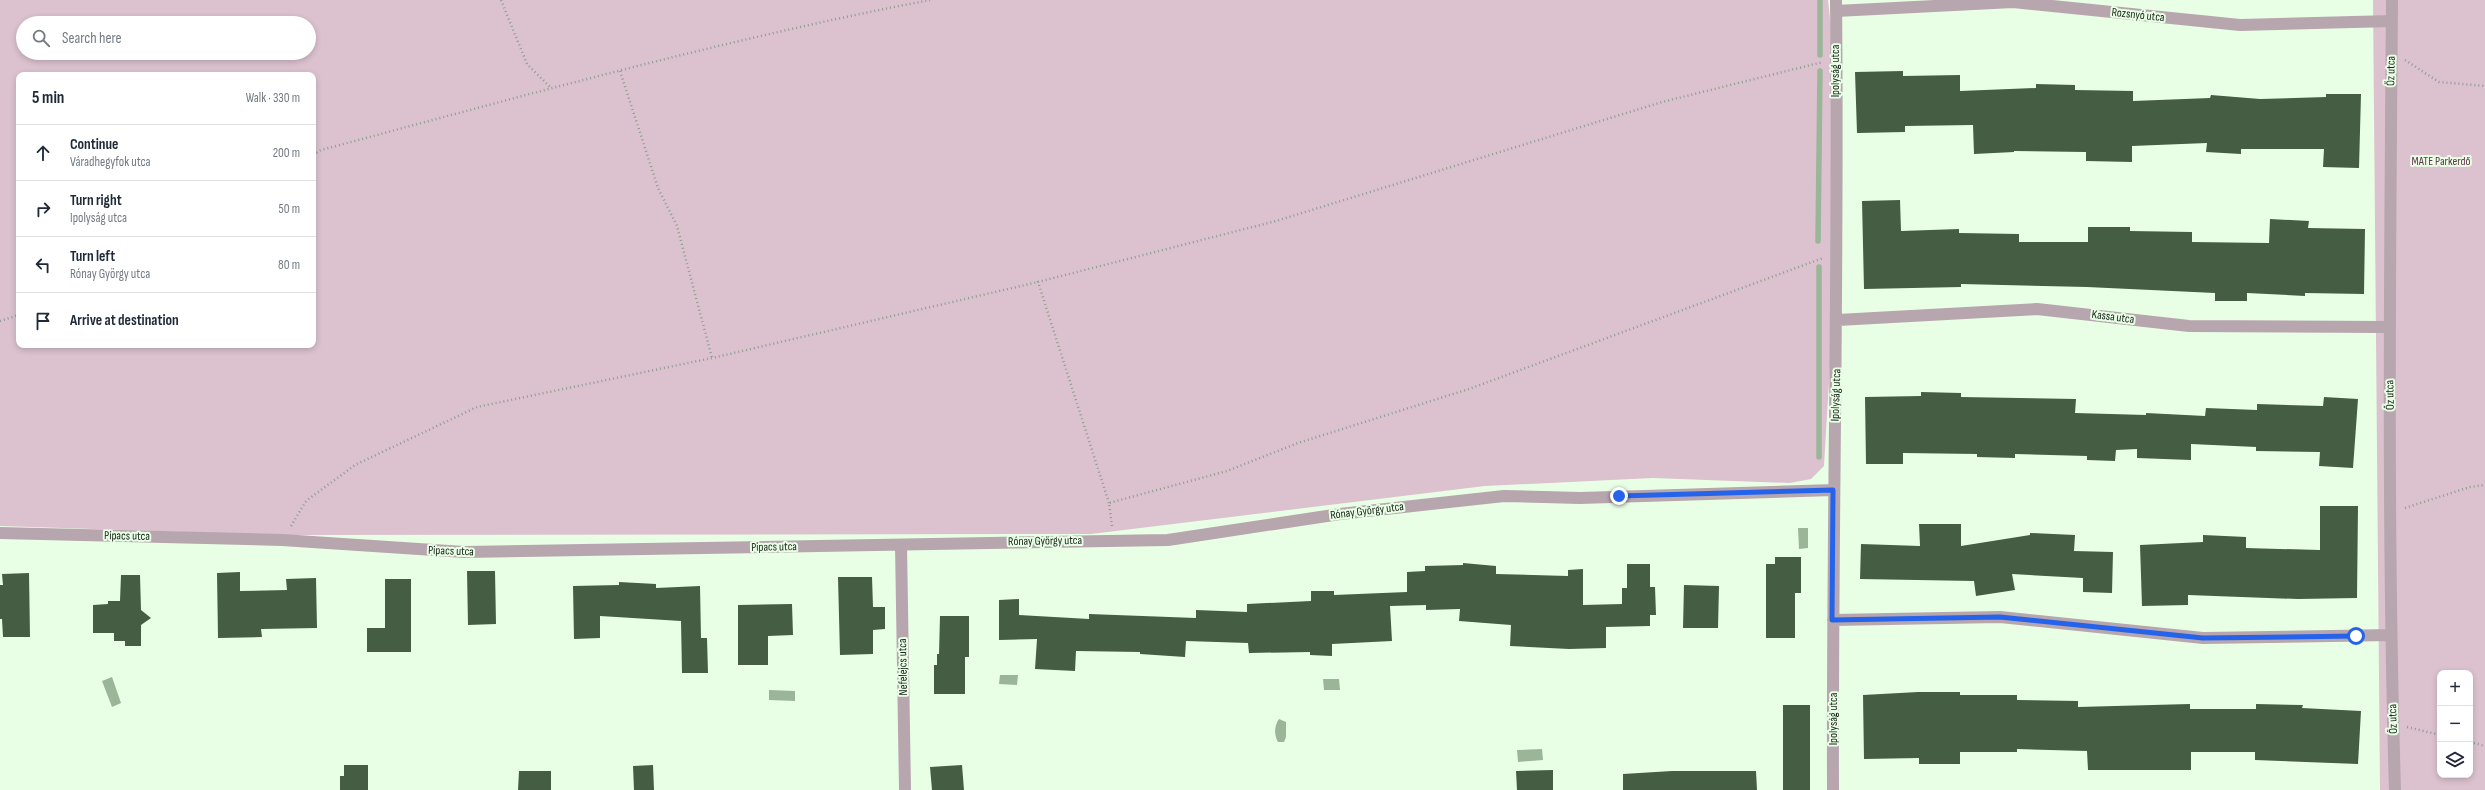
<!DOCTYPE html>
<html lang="en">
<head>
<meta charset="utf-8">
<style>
	body { margin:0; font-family:"Sofia Sans Condensed",sans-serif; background:#f6f6f7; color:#1f2937 }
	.controls { position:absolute; right:12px; bottom:12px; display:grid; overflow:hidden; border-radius:8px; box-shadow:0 2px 6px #0003 }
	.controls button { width:36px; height:36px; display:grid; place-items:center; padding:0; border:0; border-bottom:1px solid #e0e1e3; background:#fff; color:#1f2937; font:20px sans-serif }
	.stop { position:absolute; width:12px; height:12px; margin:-9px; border:3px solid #2563eb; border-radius:50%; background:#fff }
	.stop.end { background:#2563eb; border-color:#fff; box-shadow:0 1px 4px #0008 }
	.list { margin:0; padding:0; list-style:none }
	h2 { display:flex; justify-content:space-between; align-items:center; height:52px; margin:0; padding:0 16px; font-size:17px }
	h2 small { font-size:13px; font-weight:400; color:#747a83 }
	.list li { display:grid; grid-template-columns:26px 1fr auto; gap:12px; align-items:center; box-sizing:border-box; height:56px; padding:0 16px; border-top:1px solid #e0e1e3 }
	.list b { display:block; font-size:15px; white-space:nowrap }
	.list p { margin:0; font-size:13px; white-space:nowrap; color:#747a83 }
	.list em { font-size:13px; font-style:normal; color:#747a83 }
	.icon { flex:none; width:22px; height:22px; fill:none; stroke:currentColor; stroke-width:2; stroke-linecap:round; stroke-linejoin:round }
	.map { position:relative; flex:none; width:2485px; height:790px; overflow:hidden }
	.search { position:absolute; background:#fff; box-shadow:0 2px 6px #0003; left:16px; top:16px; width:300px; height:44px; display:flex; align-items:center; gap:10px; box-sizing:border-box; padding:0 14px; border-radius:22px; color:#747a83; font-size:15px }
	.panel { position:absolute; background:#fff; box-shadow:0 2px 6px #0003; left:16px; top:72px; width:300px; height:276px; border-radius:8px }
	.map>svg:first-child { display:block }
	.green { fill:#dcc2cf; fill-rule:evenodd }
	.water { fill:#9ab598 }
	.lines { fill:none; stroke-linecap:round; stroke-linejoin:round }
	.stream { stroke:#9ab598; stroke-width:5.5 }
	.building { fill:#445d43 }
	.path { stroke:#8c9d8b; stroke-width:2.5; stroke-dasharray:1 3; stroke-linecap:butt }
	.minor { stroke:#b7a6ae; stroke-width:12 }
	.route { stroke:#2563eb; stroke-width:5 }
	.labels { text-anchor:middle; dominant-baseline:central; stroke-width:4; stroke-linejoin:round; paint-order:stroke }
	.street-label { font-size:12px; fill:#192118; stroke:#e8ffe6 }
	.park-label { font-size:12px; fill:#64314d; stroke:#e8ffe6 }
</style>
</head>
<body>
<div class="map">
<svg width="2485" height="790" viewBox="0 0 2485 790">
	<rect width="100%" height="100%" fill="#e8ffe6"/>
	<path class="green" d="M 0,0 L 1828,0 C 1846,154 1833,311 1824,466 L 1811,479 L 1790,483 L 1653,478 L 1485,486 L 1091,534 L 278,535 L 0,526 ZM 23,23 L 309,23 L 309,53 L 23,53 ZM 19,75 L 313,75 L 313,345 L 19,345 Z
		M 2373,0 L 2485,0 L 2485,790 L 2380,790 ZM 2440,673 L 2470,673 L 2470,775 L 2440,775 Z"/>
	<path class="water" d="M 1798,528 L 1808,528 L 1808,548 L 1799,549 Z
		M 1000,675 L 1018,675 L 1017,685 L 999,684 Z
		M 112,677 L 121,703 L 112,707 L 102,681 Z
		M 1323,679 L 1339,679 L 1340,690 L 1324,690 Z
		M 769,690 L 795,691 L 795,701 L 769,700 Z
		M 1279,719 L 1286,722 L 1286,737 L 1284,742 L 1278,742 C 1274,735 1274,726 1279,719 Z
		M 1542,749 L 1543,760 L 1518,762 L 1517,750 Z"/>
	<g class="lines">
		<path class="stream" d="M 1820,0 L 1820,55
			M 1818,241 L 1820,71
			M 1819,267 L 1819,457"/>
	</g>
	<path class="building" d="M 1903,71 L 1903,76 L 1960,75 L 1960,91 L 2036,88 L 2036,84 L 2075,85 L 2075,90 L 2133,91 L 2133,101 L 2210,98 L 2211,95 L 2260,99 L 2326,97 L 2326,94 L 2361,94 L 2359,168 L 2323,167 L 2324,149 L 2241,149 L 2241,154 L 2206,152 L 2207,143 L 2132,146 L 2132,162 L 2086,161 L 2086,152 L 2014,151 L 2014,152 L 1974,154 L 1973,125 L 1905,126 L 1905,132 L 1857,133 L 1855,72 Z
		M 1900,200 L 1901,231 L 1959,229 L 1959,233 L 2019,234 L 2019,242 L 2088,242 L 2088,227 L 2130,227 L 2130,231 L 2192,232 L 2192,242 L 2269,243 L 2270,219 L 2309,221 L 2308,228 L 2365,229 L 2364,294 L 2305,293 L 2305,296 L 2247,293 L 2247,301 L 2215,301 L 2215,293 L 2087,287 L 1961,284 L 1961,287 L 1864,289 L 1862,201 Z
		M 1921,392 L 1961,393 L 1961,397 L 2076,399 L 2075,413 L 2146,415 L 2146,413 L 2205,416 L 2206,408 L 2257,410 L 2257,404 L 2323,406 L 2324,397 L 2358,399 L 2353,468 L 2319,466 L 2320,452 L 2256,451 L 2256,447 L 2191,444 L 2191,460 L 2137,458 L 2137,449 L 2116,450 L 2115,461 L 2087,460 L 2087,456 L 2015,454 L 2015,458 L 1977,457 L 1977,454 L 1903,453 L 1903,464 L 1866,464 L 1865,397 L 1921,396 Z
		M 2320,506 L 2358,506 L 2357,598 L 2298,599 L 2188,595 L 2188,605 L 2142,606 L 2140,545 L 2203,542 L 2203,535 L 2246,537 L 2246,548 L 2320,550 Z
		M 1919,524 L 1961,524 L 1961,546 L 2030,535 L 2030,533 L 2075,535 L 2074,551 L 2113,552 L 2112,593 L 2083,592 L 2083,578 L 2012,574 L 2015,590 L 1976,596 L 1974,581 L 1860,579 L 1861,544 L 1920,546 Z
		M 1775,557 L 1801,557 L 1801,593 L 1795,593 L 1795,638 L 1766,638 L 1766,564 L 1775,564 Z
		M 1463,563 L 1496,566 L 1496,574 L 1568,576 L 1568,570 L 1583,569 L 1583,605 L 1622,604 L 1622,588 L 1627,588 L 1627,564 L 1650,564 L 1650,587 L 1655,587 L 1656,615 L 1650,615 L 1650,626 L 1606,627 L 1606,648 L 1569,649 L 1510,646 L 1511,625 L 1459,621 L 1460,609 L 1426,610 L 1426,605 L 1390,606 L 1392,641 L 1332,644 L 1332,656 L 1310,655 L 1310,652 L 1249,653 L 1248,643 L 1186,641 L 1185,657 L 1140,654 L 1140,652 L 1076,651 L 1075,671 L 1035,669 L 1037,639 L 999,640 L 999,600 L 1019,599 L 1019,615 L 1089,619 L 1089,614 L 1196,618 L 1196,610 L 1247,612 L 1247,604 L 1311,601 L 1311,591 L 1334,591 L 1334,595 L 1407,592 L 1407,572 L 1425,571 L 1425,566 L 1463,565 Z
		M 467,571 L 495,571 L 496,624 L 468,625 Z
		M 240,572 L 240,591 L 287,590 L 286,579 L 316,578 L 317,628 L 261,629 L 262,637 L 218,638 L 217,573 Z
		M 29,573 L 30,637 L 3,637 L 2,619 L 0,619 L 0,585 L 3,585 L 2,574 Z
		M 121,575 L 140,575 L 141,610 L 151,618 L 141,625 L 141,646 L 125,646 L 125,641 L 114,641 L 114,633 L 93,633 L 93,605 L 108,604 L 108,601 L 120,601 Z
		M 838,577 L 872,577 L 873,607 L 885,607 L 885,629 L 873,630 L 873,654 L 840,655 Z
		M 385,579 L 411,579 L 411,652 L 367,652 L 367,628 L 385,628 Z
		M 619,582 L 656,584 L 656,588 L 700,586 L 701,638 L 707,638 L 708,673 L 682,673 L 681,621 L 600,616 L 600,638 L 574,639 L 573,586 L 619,585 Z
		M 1684,585 L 1719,586 L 1718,628 L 1683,628 Z
		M 792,604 L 793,635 L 768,636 L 768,665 L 738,665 L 738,605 Z
		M 940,616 L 969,616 L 969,657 L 965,657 L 965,694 L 934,694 L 934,665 L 937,665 L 937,654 L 939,654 Z
		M 1918,692 L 1960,692 L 1960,695 L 2017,695 L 2017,700 L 2078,701 L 2078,707 L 2190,704 L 2190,709 L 2256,709 L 2256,704 L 2303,705 L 2302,708 L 2361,711 L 2358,764 L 2255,760 L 2255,752 L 2191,752 L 2191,770 L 2088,770 L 2087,751 L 2017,749 L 2017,752 L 1960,752 L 1960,764 L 1919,764 L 1919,758 L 1864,759 L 1863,695 Z
		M 1783,705 L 1810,705 L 1810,790 L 1783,790 Z
		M 344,765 L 368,765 L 368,790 L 340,790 L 340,776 L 344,776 Z
		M 653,765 L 654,790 L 634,790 L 633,766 Z
		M 962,765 L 964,790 L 932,790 L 930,767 Z
		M 1553,770 L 1553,790 L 1517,790 L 1516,771 Z
		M 519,771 L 551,771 L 551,790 L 518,790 Z
		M 1672,771 L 1756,771 L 1757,790 L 1623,790 L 1623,774 Z"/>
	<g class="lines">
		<path class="path" d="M 501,0 L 527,64 L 551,88
			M 2405,60 L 2439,82 L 2485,86
			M 620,71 L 658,188 L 677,226 L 712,358
			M 313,155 L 321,150 C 523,96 725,39 930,0
			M 0,321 L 19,315
			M 1109,503 L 1038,282 L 1276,221 L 1662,102 L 1823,62
			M 2405,508 L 2470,487 L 2485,485
			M 291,526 L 306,501 L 355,465 L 477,407 L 712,358 L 1038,282
			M 1112,526 L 1109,503 L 1227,471 L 1298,443 L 1469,389 L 1823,258
			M 2407,727 L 2440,735
			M 2470,742 L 2485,746"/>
		<path class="minor" d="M 2392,0 C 2390,263 2387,527 2395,790
			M 1836,11 L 2013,2 L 2240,25 L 2392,21
			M 1838,320 L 2037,309 L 2189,326 L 2389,327
			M 0,533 L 282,540 L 464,552 L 1168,540 L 1340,514 L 1504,496 L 1580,498 L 1833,490
			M 901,545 L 905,790
			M 1833,620 L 2000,617 L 2203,638 L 2391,635
			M 1833,790 C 1832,527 1839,263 1836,0"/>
	</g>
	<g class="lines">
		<path class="route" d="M 1619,496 L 1833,490 L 1832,620 L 2000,617 L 2203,638 L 2356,636"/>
	</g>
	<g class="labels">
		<g class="street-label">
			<text transform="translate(2138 15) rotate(6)">Rozsnyó utca</text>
			<text transform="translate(1835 71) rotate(-90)">Ipolyság utca</text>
			<text transform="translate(2391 71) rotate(-89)">Őz utca</text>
			<text transform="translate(2113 317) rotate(7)">Kassa utca</text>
			<text transform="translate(1836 395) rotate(-88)">Ipolyság utca</text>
			<text transform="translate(2390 395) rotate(-91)">Őz utca</text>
			<text transform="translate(1367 511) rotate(-7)">Rónay György utca</text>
			<text transform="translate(127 536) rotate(1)">Pipacs utca</text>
			<text transform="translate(1045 541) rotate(-1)">Rónay György utca</text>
			<text transform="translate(774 547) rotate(-1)">Pipacs utca</text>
			<text transform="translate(451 551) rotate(2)">Pipacs utca</text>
			<text transform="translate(903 667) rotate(-91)">Nefelejcs utca</text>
			<text transform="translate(1833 719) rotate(-90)">Ipolyság utca</text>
			<text transform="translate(2393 719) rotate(-92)">Őz utca</text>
		</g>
		<g class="park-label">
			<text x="2441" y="161">MATE Parkerdő</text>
		</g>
	</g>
</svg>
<div class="controls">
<button>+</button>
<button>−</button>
<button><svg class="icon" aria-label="layers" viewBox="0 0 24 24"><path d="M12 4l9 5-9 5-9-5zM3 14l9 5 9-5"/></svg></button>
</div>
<div class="stop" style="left:2356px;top:636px"></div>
<div class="stop end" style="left:1619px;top:496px"></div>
<div class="search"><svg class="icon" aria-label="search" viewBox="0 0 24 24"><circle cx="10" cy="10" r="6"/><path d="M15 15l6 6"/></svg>Search here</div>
<section class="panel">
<h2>5 min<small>Walk · 330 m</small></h2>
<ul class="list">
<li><svg class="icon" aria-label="ahead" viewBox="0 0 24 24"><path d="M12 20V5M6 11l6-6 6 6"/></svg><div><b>Continue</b><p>Váradhegyfok utca</p></div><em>200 m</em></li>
<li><svg class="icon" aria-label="right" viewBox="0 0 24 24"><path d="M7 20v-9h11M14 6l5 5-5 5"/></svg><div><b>Turn right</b><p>Ipolyság utca</p></div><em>50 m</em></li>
<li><svg class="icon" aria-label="left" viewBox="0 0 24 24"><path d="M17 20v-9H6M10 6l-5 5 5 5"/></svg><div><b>Turn left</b><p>Rónay György utca</p></div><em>80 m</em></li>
<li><svg class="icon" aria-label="arrive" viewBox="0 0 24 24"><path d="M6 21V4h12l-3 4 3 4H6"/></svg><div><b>Arrive at destination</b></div></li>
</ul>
</section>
</div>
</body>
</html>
